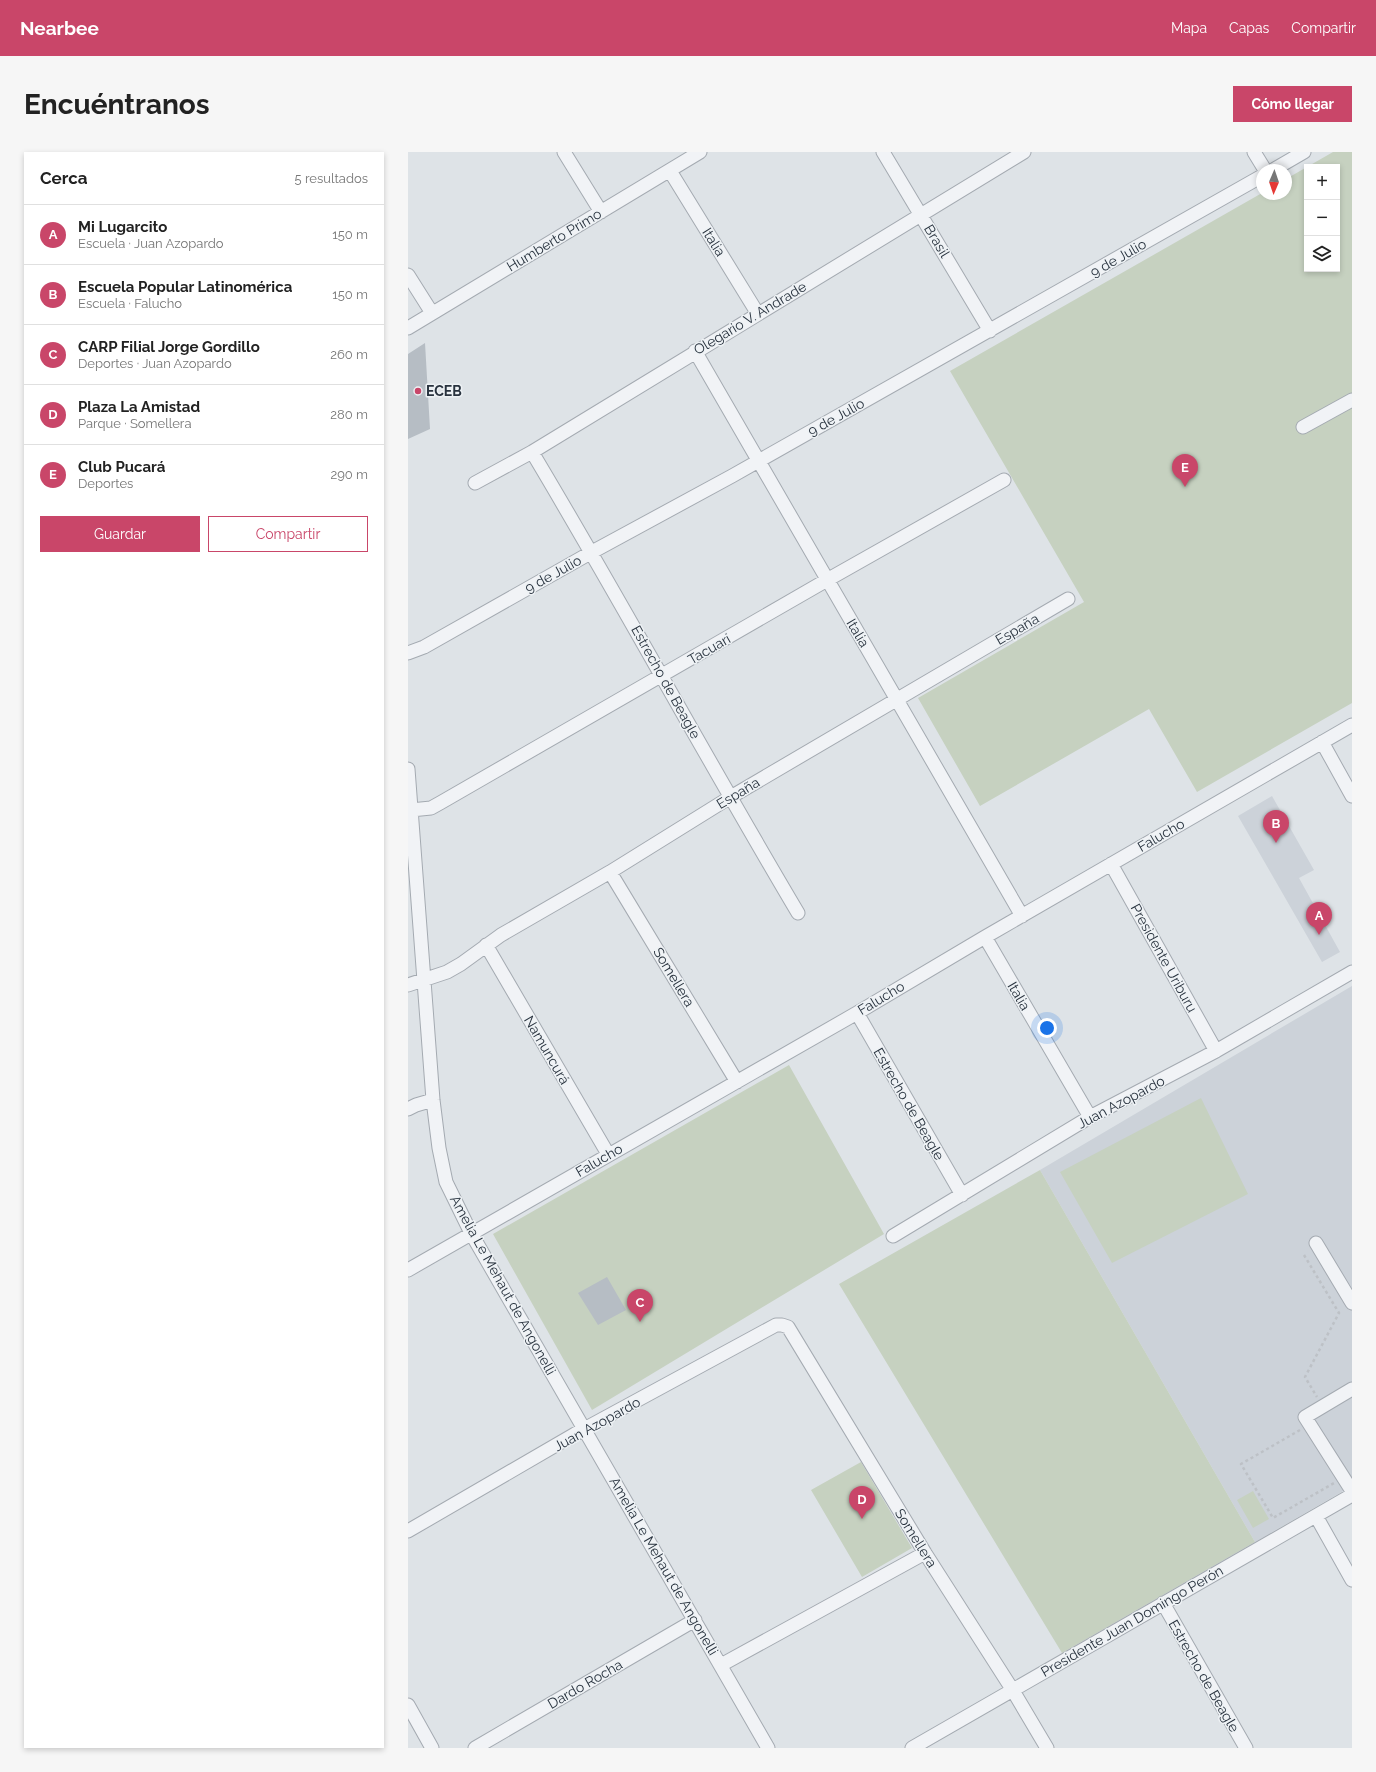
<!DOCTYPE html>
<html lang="es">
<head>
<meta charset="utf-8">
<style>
	body { margin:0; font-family:Raleway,sans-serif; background:#f6f6f6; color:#222 }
	.controls { position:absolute; right:12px; top:12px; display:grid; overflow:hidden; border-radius:0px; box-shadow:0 2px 6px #0003 }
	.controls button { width:36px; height:36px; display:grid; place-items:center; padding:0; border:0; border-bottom:1px solid #e0e0e0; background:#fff; color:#222; font:20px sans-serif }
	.compass { position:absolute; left:848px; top:12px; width:36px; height:36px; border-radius:50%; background:#fff; box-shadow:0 2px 6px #0003; rotate:182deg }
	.you { position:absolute; left:639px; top:876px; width:14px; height:14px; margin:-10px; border:3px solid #fff; border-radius:50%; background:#1a73e8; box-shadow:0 0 0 6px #1a73e833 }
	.badge { display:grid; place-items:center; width:26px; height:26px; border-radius:50%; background:#c94669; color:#fff; font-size:13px; font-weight:700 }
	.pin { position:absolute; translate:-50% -33px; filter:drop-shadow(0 1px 2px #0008) }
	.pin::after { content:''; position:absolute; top:21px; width:14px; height:12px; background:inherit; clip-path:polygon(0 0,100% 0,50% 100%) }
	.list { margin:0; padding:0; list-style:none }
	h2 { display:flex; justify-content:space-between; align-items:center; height:52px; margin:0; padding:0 16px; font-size:17px }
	h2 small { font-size:13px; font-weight:400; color:#767676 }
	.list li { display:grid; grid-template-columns:26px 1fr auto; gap:12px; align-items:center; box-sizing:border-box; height:60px; padding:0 16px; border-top:1px solid #e0e0e0 }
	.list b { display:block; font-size:15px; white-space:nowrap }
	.list p { margin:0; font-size:13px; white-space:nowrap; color:#767676 }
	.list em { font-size:13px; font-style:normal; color:#767676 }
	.actions { display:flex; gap:8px; padding:12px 16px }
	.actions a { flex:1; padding:9px 0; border:1px solid #c94669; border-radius:0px; text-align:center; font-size:14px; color:#c94669 }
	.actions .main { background:#c94669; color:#fff }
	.icon { flex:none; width:22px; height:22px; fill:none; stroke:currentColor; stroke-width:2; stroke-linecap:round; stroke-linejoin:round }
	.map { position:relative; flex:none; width:944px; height:1596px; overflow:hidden; border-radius:0px }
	header { display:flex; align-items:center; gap:24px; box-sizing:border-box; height:56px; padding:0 20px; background:#c94669; color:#fff }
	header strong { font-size:19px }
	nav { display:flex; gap:22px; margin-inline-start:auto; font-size:14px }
	.intro { display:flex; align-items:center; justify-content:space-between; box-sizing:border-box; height:96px; padding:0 24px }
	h1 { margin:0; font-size:28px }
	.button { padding:10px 18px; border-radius:0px; background:#c94669; color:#fff; font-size:14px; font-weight:700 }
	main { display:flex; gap:24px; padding:0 24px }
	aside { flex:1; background:#fff; border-radius:0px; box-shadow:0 2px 6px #0003 }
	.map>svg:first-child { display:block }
	.built { fill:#ccd2d9 }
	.green { fill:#c6d1c0; fill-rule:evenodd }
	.building { fill:#b6bdc4 }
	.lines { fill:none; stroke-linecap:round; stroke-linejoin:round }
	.minor-casing { stroke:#a4aab1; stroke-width:15 }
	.path { stroke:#bdc1c6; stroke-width:2.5; stroke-dasharray:3 3; stroke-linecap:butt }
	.minor { stroke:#f1f3f6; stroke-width:13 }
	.poi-dot { fill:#c94669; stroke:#eef2f5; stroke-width:1.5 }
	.labels { text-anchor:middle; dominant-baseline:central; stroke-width:3; stroke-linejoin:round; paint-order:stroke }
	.street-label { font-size:14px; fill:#28323e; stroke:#eef2f5 }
	.poi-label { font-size:14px; font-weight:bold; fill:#28323e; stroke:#eef2f5; text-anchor:start }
</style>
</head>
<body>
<header>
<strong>Nearbee</strong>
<nav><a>Mapa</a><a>Capas</a><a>Compartir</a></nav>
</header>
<div class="intro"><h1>Encuéntranos</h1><a class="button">Cómo llegar</a></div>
<main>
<aside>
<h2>Cerca<small>5 resultados</small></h2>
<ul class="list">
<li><span class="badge">A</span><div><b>Mi Lugarcito</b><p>Escuela · Juan Azopardo</p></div><em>150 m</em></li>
<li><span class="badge">B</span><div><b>Escuela Popular Latinomérica</b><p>Escuela · Falucho</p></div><em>150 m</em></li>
<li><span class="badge">C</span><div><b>CARP Filial Jorge Gordillo</b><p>Deportes · Juan Azopardo</p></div><em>260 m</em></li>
<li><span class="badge">D</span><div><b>Plaza La Amistad</b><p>Parque · Somellera</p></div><em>280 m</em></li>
<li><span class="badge">E</span><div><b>Club Pucará</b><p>Deportes</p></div><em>290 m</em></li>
</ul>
<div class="actions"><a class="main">Guardar</a><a>Compartir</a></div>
</aside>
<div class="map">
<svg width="944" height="1596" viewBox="0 0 944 1596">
	<rect width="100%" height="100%" fill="#dee3e7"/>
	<path class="built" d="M 864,644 L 906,718 L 891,726 L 932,800 L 914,810 L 830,664 Z
		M 944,834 L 944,1334 L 847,1390 L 632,1018 Z"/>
	<path class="green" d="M 925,0 L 944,0 L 944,551 L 789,640 L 741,557 L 572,654 L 510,546 L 676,450 L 542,219 L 854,41 L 854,42 L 878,42 L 878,27 ZM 899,15 L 929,15 L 929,117 L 899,117 Z
		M 381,913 L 476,1082 L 184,1258 L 85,1082 Z
		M 793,946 L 840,1042 L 704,1111 L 652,1020 Z
		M 632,1018 L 847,1390 L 654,1501 L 431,1132 Z
		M 453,1310 L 504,1396 L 454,1425 L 403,1338 Z
		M 845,1339 L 861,1367 L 845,1376 L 829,1348 Z"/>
	<path class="building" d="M 17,191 L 22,277 L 0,287 L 0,202 Z
		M 199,1125 L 218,1158 L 190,1173 L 170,1141 Z"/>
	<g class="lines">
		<defs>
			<path id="minor" d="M 156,0 L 193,60
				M 475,0 L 582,179
				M 846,0 L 857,18
				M 865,18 L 896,0
				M 262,19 L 350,162
				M 0,123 L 24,161
				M 0,176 L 292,0
				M 287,199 L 614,764
				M 895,275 L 944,248
				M 124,300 C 215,452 299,608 390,761
				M 67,331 L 124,300 L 616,0
				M 0,501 L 16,495 L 184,400 L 324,324 L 854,24
				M 914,590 L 944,644
				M 0,617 L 25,948 L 31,996 L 38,1030 L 63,1081 L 360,1596
				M 3,658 L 23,656 L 32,651 L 419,428 L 596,328
				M 703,712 L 808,899
				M 202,720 L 329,930
				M 577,785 L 682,965
				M 78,793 L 200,1002
				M 0,833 L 39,820 L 53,812 L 93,783 L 202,720 L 321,646 L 660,447
				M 449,861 L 554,1043
				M 0,957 L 8,953 L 25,948
				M 485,1084 L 682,965 L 808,899 L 944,820
				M 908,1091 L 944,1151
				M 0,1118 L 449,861 L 577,785 L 944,573
				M 944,1237 L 897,1265 L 944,1339
				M 908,1364 L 944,1428
				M 0,1379 L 167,1282 L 368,1173 L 374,1173 L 380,1175 L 517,1401 L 604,1537 L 639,1596
				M 755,1451 L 838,1596
				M 313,1513 L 517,1401
				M 0,1553 L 24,1596
				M 67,1596 L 287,1468
				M 504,1596 L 944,1343"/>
		</defs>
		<use href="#minor" class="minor-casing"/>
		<path class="path" d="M 896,1103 L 931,1161 L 897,1225 L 909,1245
			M 892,1278 L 833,1312 L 865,1366 L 926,1331"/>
		<use href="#minor" class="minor"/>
	</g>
	<circle class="poi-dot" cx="10" cy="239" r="4"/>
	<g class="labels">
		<g class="street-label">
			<text transform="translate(146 88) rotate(-31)">Humberto Primo</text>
			<text transform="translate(529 89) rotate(59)">Brasil</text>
			<text transform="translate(306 90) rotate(58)">Italia</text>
			<text transform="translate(710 106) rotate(-30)">9 de Julio</text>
			<text transform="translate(342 166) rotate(-31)">Olegario V. Andrade</text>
			<text transform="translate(428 265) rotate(-29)">9 de Julio</text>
			<text transform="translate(145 422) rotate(-29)">9 de Julio</text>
			<text transform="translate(609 477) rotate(-30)">España</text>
			<text transform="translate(450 481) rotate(59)">Italia</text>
			<text transform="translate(301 497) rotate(-30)">Tacuarí</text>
			<text transform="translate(258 530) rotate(61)">Estrecho de Beagle</text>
			<text transform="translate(330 641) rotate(-31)">España</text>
			<text transform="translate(753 683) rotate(-30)">Falucho</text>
			<text transform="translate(756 806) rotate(61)">Presidente Uriburu</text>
			<text transform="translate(266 825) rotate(59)">Somellera</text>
			<text transform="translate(611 844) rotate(60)">Italia</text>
			<text transform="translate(473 846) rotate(-31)">Falucho</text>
			<text transform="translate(139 898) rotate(60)">Namuncurá</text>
			<text transform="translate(713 950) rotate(-28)">Juan Azopardo</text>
			<text transform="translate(501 952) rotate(60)">Estrecho de Beagle</text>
			<text transform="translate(191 1008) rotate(-30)">Falucho</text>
			<text transform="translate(95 1133) rotate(61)">Amelia Le Mehaut de Angonelli</text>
			<text transform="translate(189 1272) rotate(-29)">Juan Azopardo</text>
			<text transform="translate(508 1386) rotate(58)">Somellera</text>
			<text transform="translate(256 1414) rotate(60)">Amelia Le Mehaut de Angonelli</text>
			<text transform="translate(724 1469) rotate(-30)">Presidente Juan Domingo Perón</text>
			<text transform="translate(796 1524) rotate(60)">Estrecho de Beagle</text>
			<text transform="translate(177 1532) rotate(-30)">Dardo Rocha</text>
		</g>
		<g class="poi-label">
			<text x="18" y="239">ECEB</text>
		</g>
	</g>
</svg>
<div class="controls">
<button>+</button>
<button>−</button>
<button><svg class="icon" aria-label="layers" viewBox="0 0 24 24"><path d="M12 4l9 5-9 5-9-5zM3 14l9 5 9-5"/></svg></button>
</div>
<svg class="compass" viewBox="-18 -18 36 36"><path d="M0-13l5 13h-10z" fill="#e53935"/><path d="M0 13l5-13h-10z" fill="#767676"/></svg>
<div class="you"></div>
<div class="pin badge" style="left:911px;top:783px">A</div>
<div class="pin badge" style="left:868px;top:691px">B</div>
<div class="pin badge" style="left:232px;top:1170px">C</div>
<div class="pin badge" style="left:454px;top:1367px">D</div>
<div class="pin badge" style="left:777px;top:335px">E</div>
</div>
</main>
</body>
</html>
